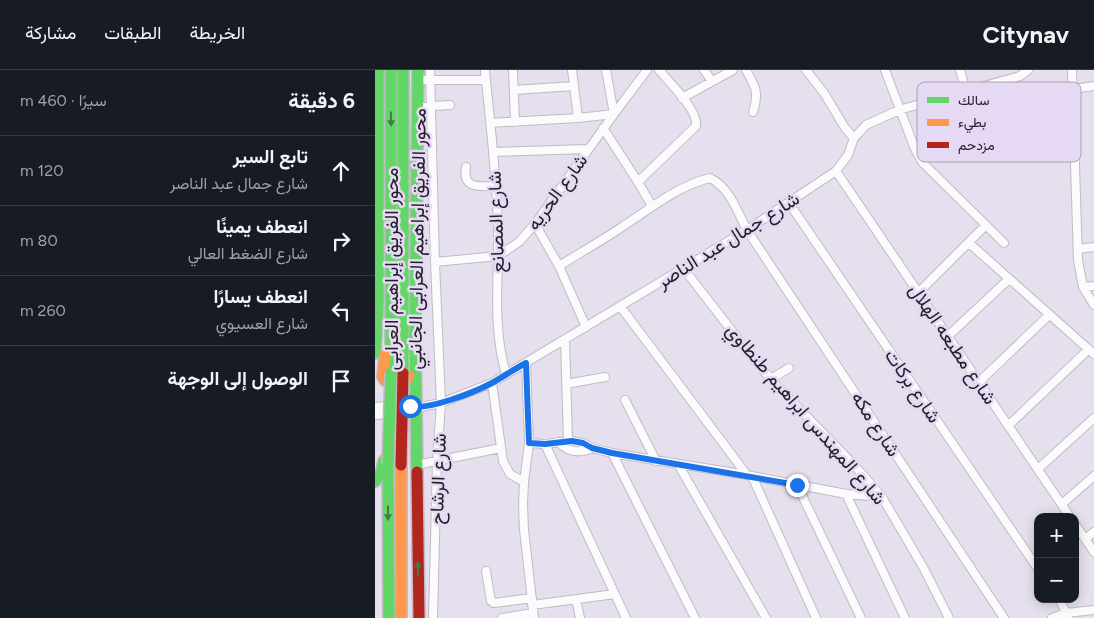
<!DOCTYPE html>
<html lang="ar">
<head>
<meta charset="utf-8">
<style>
	body { margin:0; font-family:Figtree,Vazirmatn,sans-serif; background:#242831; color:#f1f3f6; direction:rtl }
	.controls { position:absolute; right:15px; bottom:15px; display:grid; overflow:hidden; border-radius:10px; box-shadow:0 2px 12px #0003 }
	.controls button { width:45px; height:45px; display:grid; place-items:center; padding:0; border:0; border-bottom:1px solid #363941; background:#171b24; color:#f1f3f6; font:25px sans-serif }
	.stop { position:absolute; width:15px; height:15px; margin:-11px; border:4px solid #1a73e8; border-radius:50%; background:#fff }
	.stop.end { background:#1a73e8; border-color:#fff; box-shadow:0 1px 5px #0008 }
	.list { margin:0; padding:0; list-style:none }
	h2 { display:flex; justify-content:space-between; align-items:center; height:65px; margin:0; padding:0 20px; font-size:21px }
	h2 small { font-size:16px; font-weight:400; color:#9ea1a6 }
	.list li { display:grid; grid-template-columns:32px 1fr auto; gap:15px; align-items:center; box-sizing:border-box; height:70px; padding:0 20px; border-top:1px solid #363941 }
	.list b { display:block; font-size:19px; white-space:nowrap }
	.list p { margin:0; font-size:16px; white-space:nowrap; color:#9ea1a6 }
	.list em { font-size:16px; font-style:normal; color:#9ea1a6 }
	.icon { flex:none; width:28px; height:28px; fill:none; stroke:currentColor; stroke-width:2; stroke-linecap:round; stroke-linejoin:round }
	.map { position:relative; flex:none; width:719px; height:548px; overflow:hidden; direction:ltr }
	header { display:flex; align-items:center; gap:30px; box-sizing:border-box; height:70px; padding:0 25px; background:#171b24; border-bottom:1px solid #363941 }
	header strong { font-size:24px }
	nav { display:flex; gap:28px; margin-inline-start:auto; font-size:18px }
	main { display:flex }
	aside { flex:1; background:#171b24 }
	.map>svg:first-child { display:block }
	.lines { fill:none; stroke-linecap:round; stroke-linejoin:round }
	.street-casing { stroke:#c1bbc6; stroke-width:10 }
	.fast-casing { stroke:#c1bbc6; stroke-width:14 }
	.slow-casing { stroke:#c1bbc6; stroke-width:14 }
	.jam-casing { stroke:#c1bbc6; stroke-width:14 }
	.street { stroke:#fbfafc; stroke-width:8 }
	.fast { stroke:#63d668; stroke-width:11 }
	.slow { stroke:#ff974d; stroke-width:11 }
	.jam { stroke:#b3261e; stroke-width:11 }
	.fast-bridge-casing { stroke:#c1bbc6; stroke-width:14; stroke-linecap:butt }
	.jam-bridge-casing { stroke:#c1bbc6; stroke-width:14; stroke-linecap:butt }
	.fast-bridge { stroke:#63d668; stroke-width:11 }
	.jam-bridge { stroke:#b3261e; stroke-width:11 }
	.oneway { fill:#437a48 }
	.route { stroke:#1a73e8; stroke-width:6 }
	.labels { text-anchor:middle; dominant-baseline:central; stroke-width:5; stroke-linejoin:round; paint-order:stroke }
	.street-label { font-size:19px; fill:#231e28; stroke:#e6d9f3 }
	.key { fill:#e6d9f3; stroke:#aca1b6; stroke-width:1 }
	.key-label { font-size:14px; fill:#231e28 }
</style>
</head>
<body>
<header>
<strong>Citynav</strong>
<nav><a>الخريطة</a><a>الطبقات</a><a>مشاركة</a></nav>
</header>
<main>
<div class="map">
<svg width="719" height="548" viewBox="0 0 719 548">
	<rect width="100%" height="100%" fill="#e6dfed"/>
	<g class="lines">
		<defs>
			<path id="street" d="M 55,0 L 60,192 L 66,333 L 62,391 L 58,548
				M 110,0 C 115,53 122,107 123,160 C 124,209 117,256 131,304
				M 138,0 L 140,52
				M 197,0 L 203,48
				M 329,0 L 337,11
				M 371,0 C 381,17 384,23 378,42
				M 431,0 L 449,23 L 470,58 L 479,68
				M 510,0 L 540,79 L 548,93 L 629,173
				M 585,0 L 591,21
				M 697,0 L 703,190 L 708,217 L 719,235
				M 43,10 L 111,10
				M 698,19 L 719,16
				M 139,20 L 199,16
				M 307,28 L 358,0
				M 44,37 L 75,35
				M 115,53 L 203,48 L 239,44 L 231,0
				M 228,58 L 263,112 L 277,136
				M 118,82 L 213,79
				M 91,97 C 87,120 105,116 121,116
				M 461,101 L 695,447
				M 263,112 L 321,56 C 324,41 294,12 284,0
				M 414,133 L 663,499
				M 160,154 L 184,196 L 211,257
				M 594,173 L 719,284
				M 703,179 L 719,177
				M 60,192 L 123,186 L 144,172 L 160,154 L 239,44 L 272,0
				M 184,196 C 205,183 226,171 247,157 C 275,139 302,116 335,108 C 355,118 362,141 372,160 L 629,548
				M 309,199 L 380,291 L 404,318 L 480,396 L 507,427 L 548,497 L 574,548
				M 708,217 L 719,216
				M 544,222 L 611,155
				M 245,236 L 372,405
				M 573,266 L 634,209
				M 190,269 L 193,371
				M 151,293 L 154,373 L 149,412 L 148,434 L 149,460 L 159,548
				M 396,309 L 414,298
				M 604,312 L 674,245
				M 117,313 L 128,391 L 135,404 L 149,412
				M 191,314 L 230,307
				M 250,330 L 281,391
				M 0,337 L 31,335 L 41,338
				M 0,345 L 33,343 L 41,338 L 66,333 L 117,313 L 372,160 L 461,101 L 473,85 L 479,68 L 491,55 L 524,40 L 645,6 L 653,0
				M 634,355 L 714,279
				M 183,372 C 193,382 204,384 217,378
				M 154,373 L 170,374 L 197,371 L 208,373 L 217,378 L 237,383 L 372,405 L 471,424 L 507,427
				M 170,374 L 251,548
				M 237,383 L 320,548
				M 303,394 L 391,548
				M 41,395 L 126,378
				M 663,399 L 719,348
				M 377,406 L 441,548
				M 422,415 L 486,548
				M 471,424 L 530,548
				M 687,434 L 719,406
				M 700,454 L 719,482
				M 710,469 L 719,462
				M 111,501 L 116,531 L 119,533 L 157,528
				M 201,529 L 205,548
				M 684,529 L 693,546
				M 157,535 L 240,524
				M 127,548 L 158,543
				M 677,548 L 691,543 L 719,540"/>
			<path id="fast" d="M 16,0 L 16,303
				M 28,0 L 28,303
				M 0,283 L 3,231 L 3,0
				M 13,394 L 14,548
				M 42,402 L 40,269 L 43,0
				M 0,411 L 7,401 L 9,391"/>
			<path id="slow" d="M 10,285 L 8,307 L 11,311 L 30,312 L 34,306
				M 26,395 L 26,548"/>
			<path id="jam" d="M 42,402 L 44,548"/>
		</defs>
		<use href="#street" class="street-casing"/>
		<use href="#fast" class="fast-casing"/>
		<use href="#slow" class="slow-casing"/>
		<use href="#jam" class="jam-casing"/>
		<use href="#street" class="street"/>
		<use href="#fast" class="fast"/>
		<use href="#slow" class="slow"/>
		<use href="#jam" class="jam"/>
		<defs>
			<path id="fast-bridge" d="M 13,394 L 16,303"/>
			<path id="jam-bridge" d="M 26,395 L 28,303"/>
		</defs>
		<use href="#fast-bridge" class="fast-bridge-casing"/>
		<use href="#jam-bridge" class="jam-bridge-casing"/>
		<use href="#fast-bridge" class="fast-bridge"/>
		<use href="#jam-bridge" class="jam-bridge"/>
	</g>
	<defs><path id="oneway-solid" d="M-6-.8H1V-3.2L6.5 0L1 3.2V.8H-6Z" transform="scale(1.25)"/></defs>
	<g class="oneway">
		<use href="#oneway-solid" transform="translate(16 49) rotate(89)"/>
		<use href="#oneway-solid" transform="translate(13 443) rotate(90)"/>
		<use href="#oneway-solid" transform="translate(43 499) rotate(-91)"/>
	</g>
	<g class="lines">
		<path class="route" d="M 35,336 C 52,341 100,322 117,313 C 128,307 139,299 151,293 L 154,373 L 170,374 L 197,371 L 208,373 L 217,378 L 237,383 L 422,415"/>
	</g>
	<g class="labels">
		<g class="street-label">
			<text transform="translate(182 122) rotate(-54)">شارع الحريه</text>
			<text transform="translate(121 152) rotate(-92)">شارع المصانع</text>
			<text transform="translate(42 169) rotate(-89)">محور الفريق إبراهيم العرابى الجانبي</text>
			<text transform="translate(353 170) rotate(-32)">شارع جمال عبد الناصر</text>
			<text transform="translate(16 199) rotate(-90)">محور الفريق إبراهيم العرابى</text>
			<text transform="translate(578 274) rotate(56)">شارع مطبعه الهلال</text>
			<text transform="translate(538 316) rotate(56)">شارع بركات</text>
			<text transform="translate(431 344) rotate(49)">شارع المهندس ابراهيم طنطاوي</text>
			<text transform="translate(501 354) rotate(57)">شارع مكه</text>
			<text transform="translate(63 409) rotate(-88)">شارع الرشاح</text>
		</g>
	</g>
	<rect x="542" y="12" width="164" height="80" rx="8" class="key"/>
	<rect x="552" y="27" width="22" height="6" fill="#63d668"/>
	<rect x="552" y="49" width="22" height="7" fill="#ff974d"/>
	<rect x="552" y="72" width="22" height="6" fill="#b3261e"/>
	<g class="key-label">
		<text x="583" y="35">سالك</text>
		<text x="583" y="57">بطيء</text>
		<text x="583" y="80">مزدحم</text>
	</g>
</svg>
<div class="controls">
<button>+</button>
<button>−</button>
</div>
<div class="stop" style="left:35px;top:336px"></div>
<div class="stop end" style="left:422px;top:415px"></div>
</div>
<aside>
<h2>6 دقيقة<small>سيرًا · 460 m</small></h2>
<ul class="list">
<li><svg class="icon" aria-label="ahead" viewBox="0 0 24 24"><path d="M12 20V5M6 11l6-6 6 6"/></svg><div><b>تابع السير</b><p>شارع جمال عبد الناصر</p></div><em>120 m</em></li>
<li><svg class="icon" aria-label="right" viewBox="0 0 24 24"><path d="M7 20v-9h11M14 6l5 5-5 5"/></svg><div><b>انعطف يمينًا</b><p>شارع الضغط العالي</p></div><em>80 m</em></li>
<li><svg class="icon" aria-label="left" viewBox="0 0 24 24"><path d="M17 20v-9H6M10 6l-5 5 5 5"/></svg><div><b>انعطف يسارًا</b><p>شارع العسيوي</p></div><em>260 m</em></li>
<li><svg class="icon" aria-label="arrive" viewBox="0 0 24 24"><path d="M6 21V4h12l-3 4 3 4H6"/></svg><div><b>الوصول إلى الوجهة</b></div></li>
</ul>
</aside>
</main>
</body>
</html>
